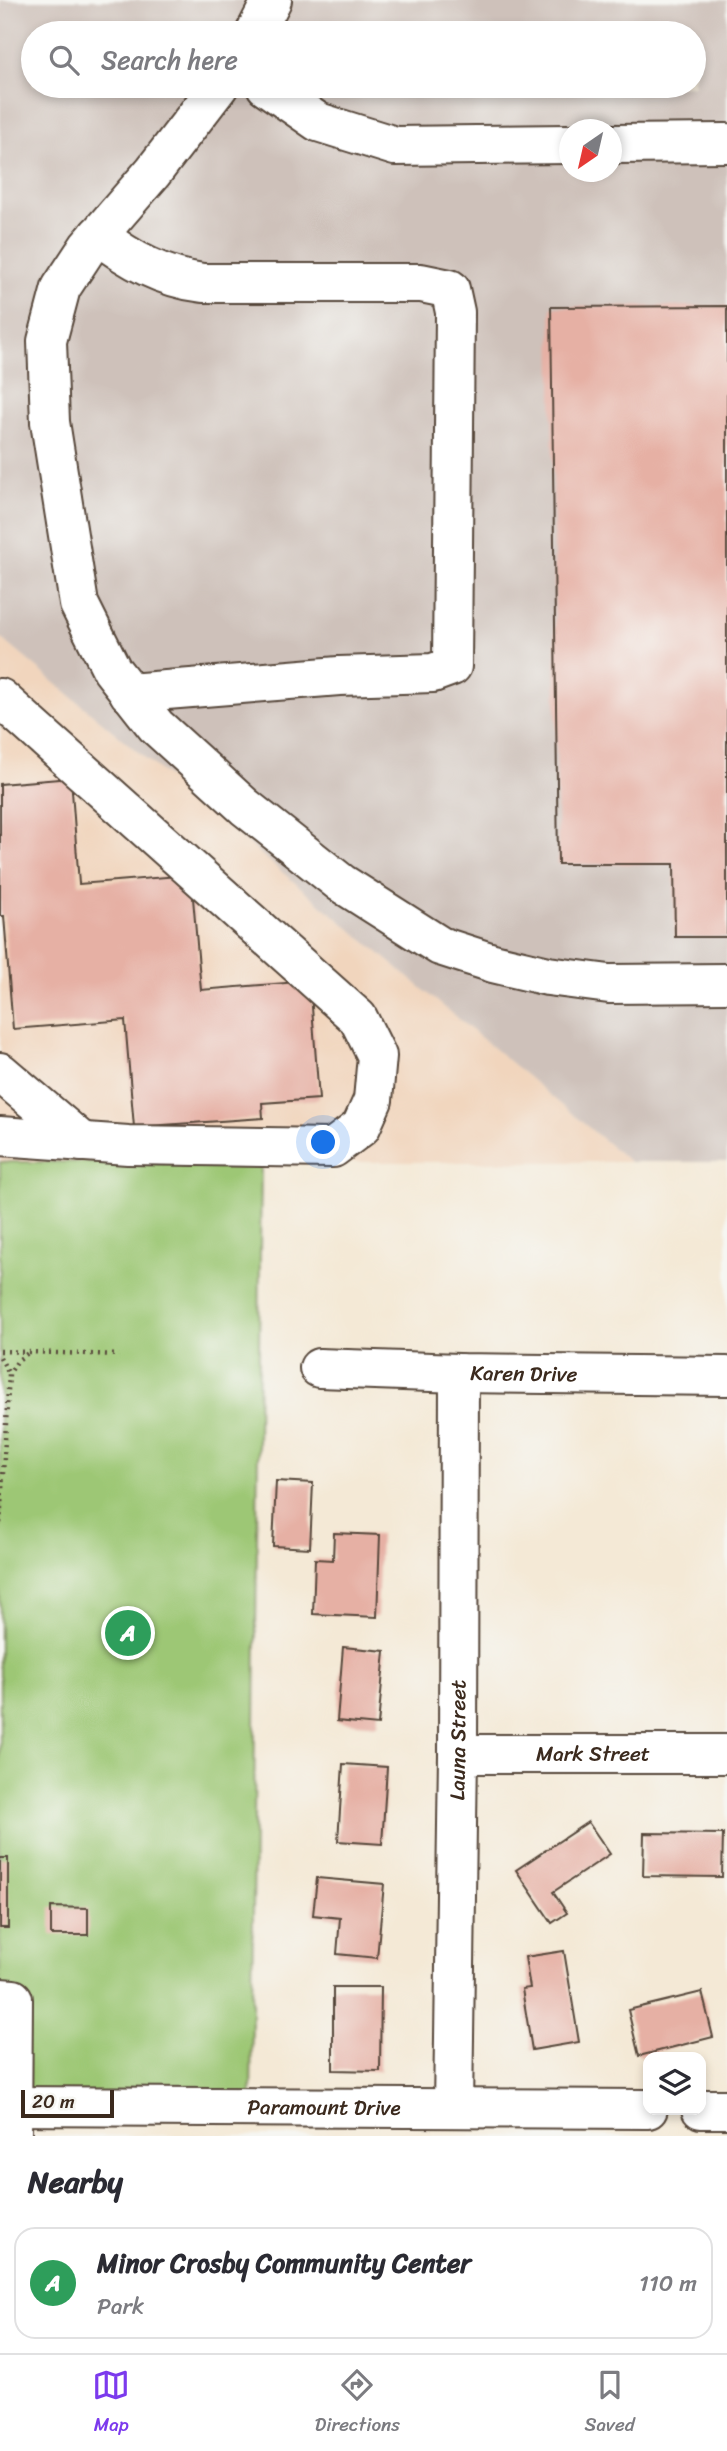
<!DOCTYPE html>
<html lang="en">
<head>
<meta charset="utf-8">
<style>
	body { margin:0; font-family:Sriracha,sans-serif; background:#f2f2f3; color:#2b2b33 }
	.controls { position:absolute; right:21px; bottom:21px; display:grid; overflow:hidden; border-radius:14px; box-shadow:0 4px 10px #0003 }
	.controls button { width:63px; height:63px; display:grid; place-items:center; padding:0; border:0; border-bottom:2px solid #e1e1e2; background:#fff; color:#2b2b33; font:35px sans-serif }
	.compass { position:absolute; left:559px; top:119px; width:63px; height:63px; border-radius:50%; background:#fff; box-shadow:0 4px 10px #0003; rotate:214deg }
	.scale { position:absolute; left:21px; bottom:18px; width:93px; box-sizing:border-box; padding-left:7px; border:4px solid #3b2a1e; border-top:0; font-size:19px; line-height:24px; white-space:nowrap; color:#3b2a1e; -webkit-text-stroke:5px #f6f6f2; paint-order:stroke }
	.you { position:absolute; left:324px; top:1143px; width:24px; height:24px; margin:-18px; border:5px solid #fff; border-radius:50%; background:#1a73e8; box-shadow:0 0 0 10px #1a73e833 }
	.badge { display:grid; place-items:center; width:46px; height:46px; border-radius:50%; background:#7c3aed; color:#fff; font-size:23px; font-weight:700 }
	.pin { position:absolute; translate:-50% -50%; border:4px solid #fff; box-shadow:0 2px 7px #0006 }
	.list { margin:0; padding:0; list-style:none }
	h2 { display:flex; justify-content:space-between; align-items:center; height:91px; margin:0; padding:0 28px; font-size:30px }
	h2 small { font-size:23px; font-weight:400; color:#7c7c81 }
	.list li { display:grid; grid-template-columns:46px 1fr auto; gap:21px; align-items:center; box-sizing:border-box; height:112px; margin:0 14px 14px; padding:0 14px; border:2px solid #e1e1e2; border-radius:21px }
	.list b { display:block; font-size:26px; white-space:nowrap }
	.list p { margin:0; font-size:23px; white-space:nowrap; color:#7c7c81 }
	.list em { font-size:23px; font-style:normal; color:#7c7c81 }
	.icon { flex:none; width:38px; height:38px; fill:none; stroke:currentColor; stroke-width:2; stroke-linecap:round; stroke-linejoin:round }
	.map { position:relative; flex:none; width:727px; height:2136px; overflow:hidden }
	.search { position:absolute; background:#fff; box-shadow:0 4px 10px #0003; left:21px; right:21px; top:21px; height:77px; display:flex; align-items:center; gap:18px; box-sizing:border-box; padding:0 24px; border-radius:38px; color:#7c7c81; font-size:26px }
	.sheet { height:217px; background:#fff }
	nav { display:flex; justify-content:space-around; align-items:center; box-sizing:border-box; height:98px; border-top:2px solid #e1e1e2; background:#fff; font-size:19px; color:#7c7c81 }
	nav a { display:grid; justify-items:center; gap:4px }
	nav .on { color:#7c3aed }
	.map>svg:first-child { display:block }
	.built { fill:#f1d5bd }
	.industrial { fill:#cec1ba; fill-rule:evenodd }
	.green { fill:#9dc774; stroke:#6c7849; stroke-width:2 }
	.building { fill:#e6b0a4 }
	.lines { fill:none; stroke-linecap:round; stroke-linejoin:round }
	.minor-casing { stroke:#57473a; stroke-width:42 }
	.path { stroke:#57473a; stroke-width:4.5; stroke-dasharray:2 5; stroke-linecap:butt }
	.minor { stroke:#fff; stroke-width:38 }
	.labels { text-anchor:middle; dominant-baseline:central; stroke-width:7; stroke-linejoin:round; paint-order:stroke }
	.street-label { font-size:21px; fill:#3b2a1e; stroke:#f6f6f2 }
</style>
</head>
<body>
<div class="map">
<svg width="727" height="2136" viewBox="0 0 727 2136">
	<rect width="100%" height="100%" fill="#f6f6f2"/>
	<filter id="ink" filterUnits="userSpaceOnUse"><feTurbulence type="fractalNoise" baseFrequency=".0143" numOctaves="2"/><feDisplacementMap in="SourceGraphic" scale="14" xChannelSelector="R" yChannelSelector="G"/><feConvolveMatrix kernelMatrix="1 2 1 2 8 2 1 2 1" color-interpolation-filters="sRGB"/></filter>
	<filter id="wash" filterUnits="userSpaceOnUse"><feTurbulence type="fractalNoise" baseFrequency=".00686" numOctaves="4" result="noise"/><feDisplacementMap in="SourceGraphic" scale="28" xChannelSelector="R" yChannelSelector="G"/><feGaussianBlur stdDeviation="1.57" result="paint"/><feColorMatrix in="noise" values="0 0 0 0 0 0 0 0 0 0 0 0 0 0 0 0 0 1.4 0 .05"/><feComposite in="paint" operator="in"/></filter>
	<g filter="url(#wash)">
		<rect width="100%" height="100%" fill="#f4e9d6"/>
		<path class="built" d="M 0,637 L 630,1162 L 0,1162 Z"/>
		<path class="industrial" d="M 0,0 L 727,0 L 727,1162 L 630,1162 L 0,637 ZM 33,33 L 694,33 L 694,86 L 33,86 ZM 570,130 L 612,130 L 612,172 L 570,172 Z"/>
		<path class="green" d="M 0,1162 L 261,1162 L 251,2105 L 0,2105 Z"/>
		<g id="blocks">
			<path class="building" d="M 727,306 L 727,937 L 675,937 L 674,864 L 558,864 L 551,307 Z
				M 71,778 L 79,884 L 191,875 L 201,990 L 310,981 L 319,1099 L 262,1103 L 263,1118 L 134,1127 L 125,1020 L 13,1029 L 4,916 L 0,916 L 0,784 Z
				M 276,1481 L 313,1483 L 310,1548 L 273,1546 Z
				M 334,1533 L 380,1535 L 377,1617 L 313,1614 L 315,1559 L 333,1560 Z
				M 343,1647 L 385,1651 L 378,1725 L 337,1721 Z
				M 343,1764 L 387,1767 L 382,1844 L 338,1841 Z
				M 588,1822 L 610,1854 L 553,1892 L 567,1913 L 552,1923 L 516,1870 Z
				M 644,1833 L 723,1834 L 722,1877 L 643,1876 Z
				M 0,1858 L 8,1858 L 8,1928 L 0,1928 Z
				M 317,1878 L 384,1884 L 377,1958 L 337,1954 L 340,1918 L 313,1915 Z
				M 51,1907 L 88,1908 L 88,1935 L 51,1935 Z
				M 564,1951 L 579,2042 L 532,2050 L 522,1989 L 530,1988 L 525,1957 Z
				M 333,1987 L 381,1987 L 380,2071 L 333,2070 Z
				M 702,1992 L 713,2037 L 639,2056 L 628,2010 Z"/>
		</g>
	</g>
	<g filter="url(#ink)">
		<use href="#blocks" fill-opacity="0" stroke="#57473a" stroke-width="2"/>
		<g class="lines">
			<defs>
				<g id="minor">
					<path d="M 255,33 L 272,0"/>
					<path d="M 219,86 L 153,172 L 88,247 L 61,288 L 47,341 L 50,422 L 79,604 L 112,670 L 156,726 L 245,807 L 341,883 L 440,946 L 493,963 L 548,976 L 609,984 L 727,983"/>
					<path d="M 266,86 L 318,122 L 395,146 L 570,144"/>
					<path d="M 612,144 L 727,143"/>
					<path d="M 98,235 C 130,260 163,278 203,283 L 421,283 L 450,289 L 455,312 L 452,666 L 433,673 L 339,676 L 129,693"/>
					<path d="M 0,698 L 358,1018 L 377,1056 L 373,1100 L 361,1127 L 333,1148 L 128,1145 L 0,1136"/>
					<path d="M 0,1072 L 82,1142"/>
					<path id="s1" d="M 319,1368 L 459,1373 L 727,1376"/>
					<path id="s2" d="M 458,1754 L 727,1754"/>
					<path d="M 0,1998 L 13,1999 L 12,2136"/>
					<path id="s3" d="M 0,2106 L 648,2109"/>
					<path id="s4" d="M 453,2108 L 458,1754 L 459,1373"/>
					<path d="M 701,2109 L 727,2109"/>
				</g>
			</defs>
			<use href="#minor" class="minor-casing"/>
			<path class="path" d="M 0,1351 L 119,1355
				M 0,1357 L 9,1374
				M 0,1523 L 9,1374 L 18,1360 L 31,1351"/>
			<use href="#minor" class="minor"/>
		</g>
	</g>
	<g class="labels">
		<g class="street-label">
			<text stroke="none"><textPath href="#s1" startOffset="205">Karen Drive</textPath></text>
			<text stroke="none"><textPath href="#s4" startOffset="368">Launa Street</textPath></text>
			<text stroke="none"><textPath href="#s2" startOffset="135">Mark Street</textPath></text>
			<text stroke="none"><textPath href="#s3" startOffset="324">Paramount Drive</textPath></text>
		</g>
	</g>
</svg>
<div class="controls">
<button><svg class="icon" aria-label="layers" viewBox="0 0 24 24"><path d="M12 4l9 5-9 5-9-5zM3 14l9 5 9-5"/></svg></button>
</div>
<svg class="compass" viewBox="-18 -18 36 36"><path d="M0-13l5 13h-10z" fill="#e53935"/><path d="M0 13l5-13h-10z" fill="#7c7c81"/></svg>
<div class="scale">20 m</div>
<div class="you"></div>
<div class="pin badge" style="left:128px;top:1633px;background:#2e9e5b">A</div>
<div class="search"><svg class="icon" aria-label="search" viewBox="0 0 24 24"><circle cx="10" cy="10" r="6"/><path d="M15 15l6 6"/></svg>Search here</div>
</div>
<section class="sheet">
<h2>Nearby<small></small></h2>
<ul class="list">
<li><span class="badge" style="background:#2e9e5b">A</span><div><b>Minor Crosby Community Center</b><p>Park</p></div><em>110 m</em></li>
</ul>
</section>
<nav>
<a class="on"><svg class="icon" aria-label="map" viewBox="0 0 24 24"><path d="M3 6l6-2 6 2 6-2v14l-6 2-6-2-6 2zM9 4v14M15 6v14"/></svg>Map</a>
<a><svg class="icon" aria-label="directions" viewBox="0 0 24 24"><path d="M12 3l9 9-9 9-9-9zM9 14v-3h6M13 9l2 2-2 2"/></svg>Directions</a>
<a><svg class="icon" aria-label="saved" viewBox="0 0 24 24"><path d="M7 4h10v16l-5-4-5 4z"/></svg>Saved</a>
</nav>
</body>
</html>
